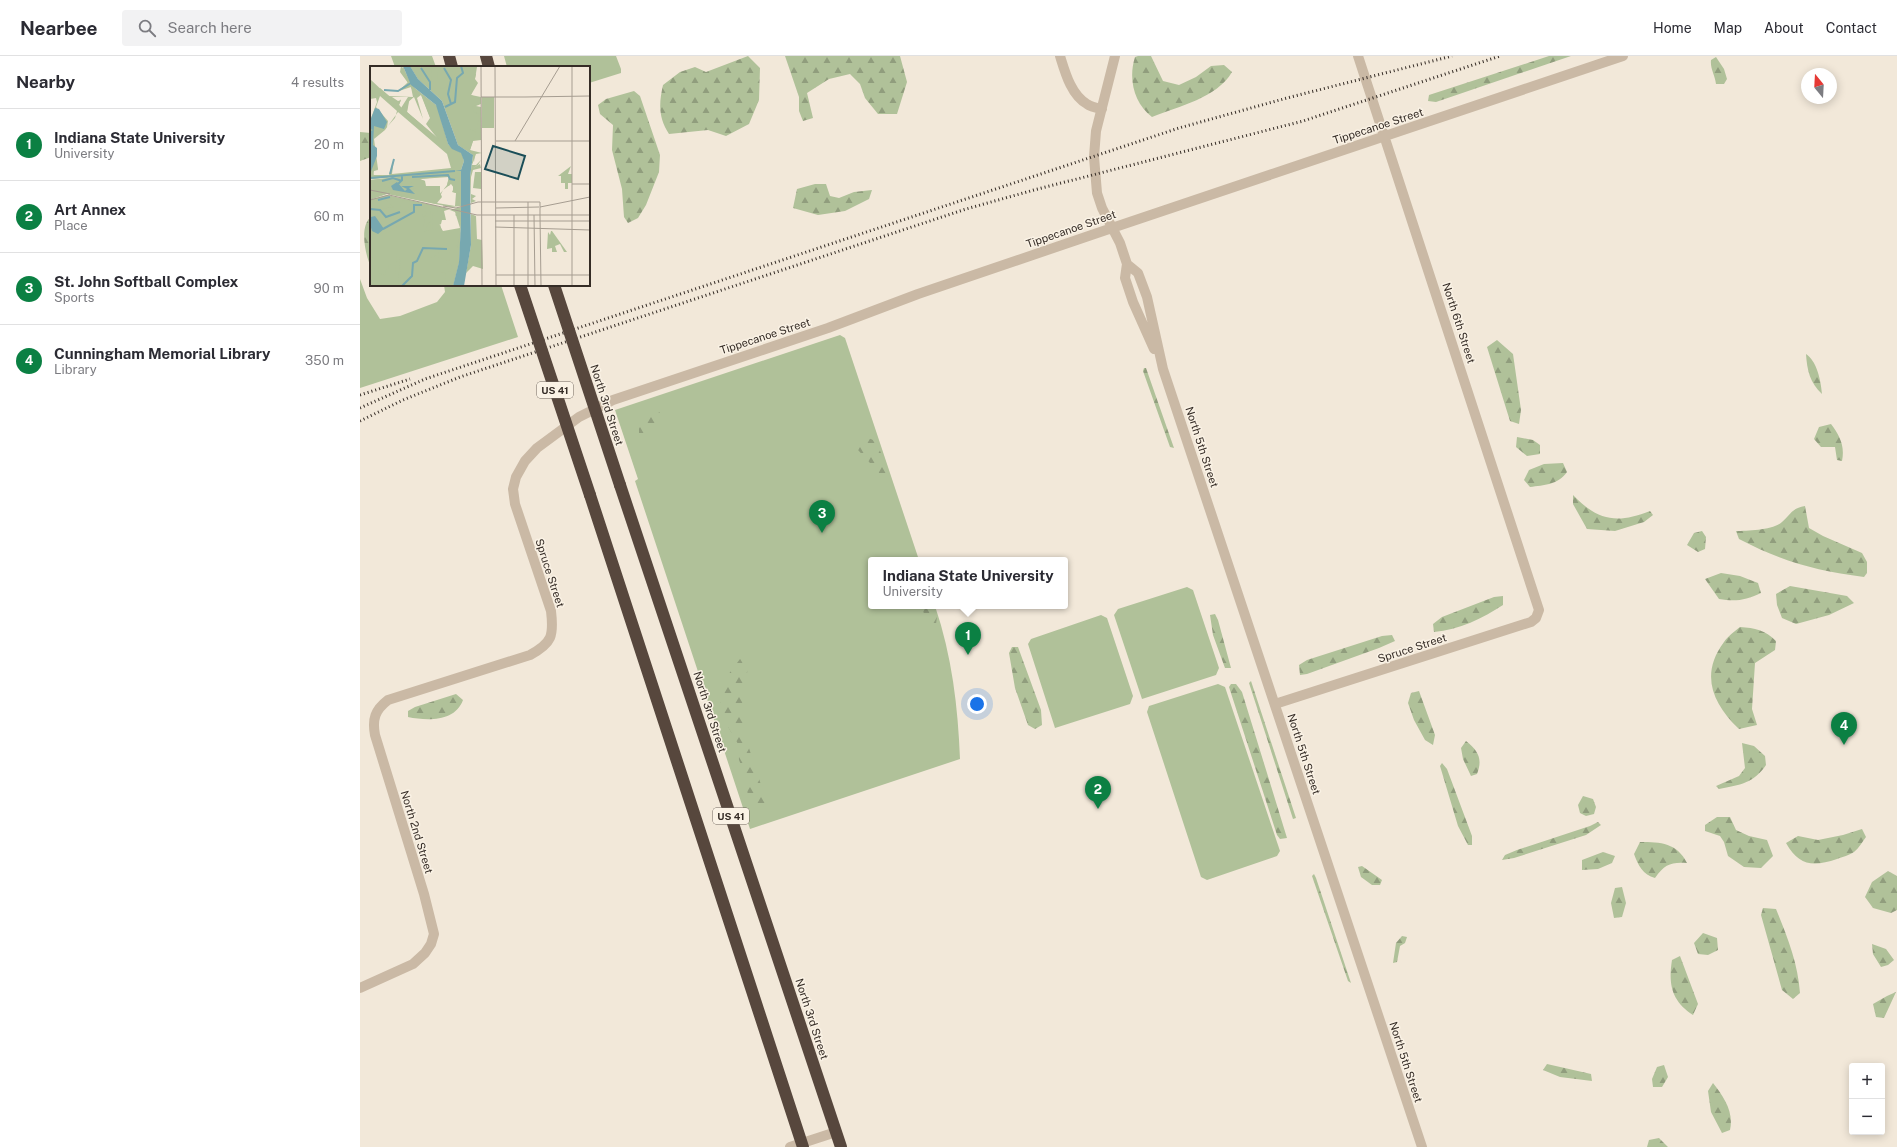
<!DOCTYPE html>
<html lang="en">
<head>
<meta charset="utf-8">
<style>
	body { margin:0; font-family:"Public Sans",sans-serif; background:#f2f2f3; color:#2b2b33 }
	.controls { position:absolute; right:12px; bottom:12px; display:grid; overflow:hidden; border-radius:4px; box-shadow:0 2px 10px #0003 }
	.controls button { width:36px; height:36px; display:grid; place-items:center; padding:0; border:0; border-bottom:1px solid #e1e1e2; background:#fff; color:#2b2b33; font:20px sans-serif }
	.compass { position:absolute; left:1441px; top:12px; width:36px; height:36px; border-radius:50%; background:#fff; box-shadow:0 2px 10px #0003; rotate:342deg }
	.you { position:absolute; left:617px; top:648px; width:14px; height:14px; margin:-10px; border:3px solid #fff; border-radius:50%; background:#1a73e8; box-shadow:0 0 0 6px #1a73e833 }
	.badge { display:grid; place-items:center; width:26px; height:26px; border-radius:50%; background:#0b8043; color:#fff; font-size:13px; font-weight:700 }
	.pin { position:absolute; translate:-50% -33px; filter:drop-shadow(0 1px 2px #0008) }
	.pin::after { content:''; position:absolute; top:21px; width:14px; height:12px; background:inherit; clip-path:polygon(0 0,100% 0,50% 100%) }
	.popup { position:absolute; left:508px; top:501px; width:200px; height:52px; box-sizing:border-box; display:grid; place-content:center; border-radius:4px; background:#fff; filter:drop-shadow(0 1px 3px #0005); font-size:13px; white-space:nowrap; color:#7c7c81 }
	.popup b { font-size:15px; color:#2b2b33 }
	.popup::after { content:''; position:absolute; left:50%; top:100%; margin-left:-8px; border:8px solid transparent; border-top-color:#fff }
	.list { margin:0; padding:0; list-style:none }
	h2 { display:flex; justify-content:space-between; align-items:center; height:52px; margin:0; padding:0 16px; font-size:17px }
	h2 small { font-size:13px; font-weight:400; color:#7c7c81 }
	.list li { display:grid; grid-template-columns:26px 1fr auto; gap:12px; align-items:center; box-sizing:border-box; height:72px; padding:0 16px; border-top:1px solid #e1e1e2 }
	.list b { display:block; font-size:15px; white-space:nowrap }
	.list p { margin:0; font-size:13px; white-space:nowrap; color:#7c7c81 }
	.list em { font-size:13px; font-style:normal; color:#7c7c81 }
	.icon { flex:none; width:22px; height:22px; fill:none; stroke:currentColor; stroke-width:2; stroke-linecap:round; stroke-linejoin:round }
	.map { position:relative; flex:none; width:1537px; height:1091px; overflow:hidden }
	header { display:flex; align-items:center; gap:24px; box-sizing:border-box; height:56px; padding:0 20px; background:#fff; border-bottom:1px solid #e1e1e2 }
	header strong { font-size:19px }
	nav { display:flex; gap:22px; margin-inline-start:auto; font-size:14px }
	.search { width:280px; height:36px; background:#f2f2f3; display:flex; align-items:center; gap:10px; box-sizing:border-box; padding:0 14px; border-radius:4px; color:#7c7c81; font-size:15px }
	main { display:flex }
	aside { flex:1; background:#fff }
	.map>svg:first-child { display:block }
	.green { fill:#b0c199 }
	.forest { fill:url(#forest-firs) }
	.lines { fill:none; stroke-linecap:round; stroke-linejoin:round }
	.minor { stroke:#cab9a5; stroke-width:10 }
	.highway { stroke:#57473d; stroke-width:12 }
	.rail { stroke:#352c26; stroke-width:3; stroke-dasharray:1 3; stroke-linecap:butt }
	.highway-bridge { stroke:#57473d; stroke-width:12 }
	.labels { text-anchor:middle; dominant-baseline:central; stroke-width:3; stroke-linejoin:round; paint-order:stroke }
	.shield { fill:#faf2e5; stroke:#70675f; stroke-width:1 }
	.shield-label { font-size:10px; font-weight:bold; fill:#352c26 }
	.street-label { font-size:11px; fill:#352c26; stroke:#faf2e5 }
	.inset-river { fill:none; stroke:#77a8b0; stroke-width:2 }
	.inset-road { fill:none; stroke:#a69d91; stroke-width:1 }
	.view { fill:#1b4e58; fill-opacity:0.15; stroke:#1b4e58; stroke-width:2 }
	.inset-edge { fill:none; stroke:#352c26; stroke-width:2 }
</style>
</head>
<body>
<header>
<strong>Nearbee</strong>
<div class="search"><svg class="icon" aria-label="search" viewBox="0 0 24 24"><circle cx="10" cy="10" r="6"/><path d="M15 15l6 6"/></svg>Search here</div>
<nav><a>Home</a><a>Map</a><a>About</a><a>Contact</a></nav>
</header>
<main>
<aside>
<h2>Nearby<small>4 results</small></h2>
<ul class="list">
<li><span class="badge">1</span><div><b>Indiana State University</b><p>University</p></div><em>20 m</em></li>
<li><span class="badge">2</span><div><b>Art Annex</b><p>Place</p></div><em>60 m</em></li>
<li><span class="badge">3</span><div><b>St. John Softball Complex</b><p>Sports</p></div><em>90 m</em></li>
<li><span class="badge">4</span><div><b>Cunningham Memorial Library</b><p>Library</p></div><em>350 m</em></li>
</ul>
</aside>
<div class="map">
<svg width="1537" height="1091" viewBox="0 0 1537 1091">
	<defs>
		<pattern id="forest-firs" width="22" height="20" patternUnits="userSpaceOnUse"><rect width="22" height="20" fill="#b0c199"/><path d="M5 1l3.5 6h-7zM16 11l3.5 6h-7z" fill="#909d7d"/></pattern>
	</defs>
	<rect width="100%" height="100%" fill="#f2e8d9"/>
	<path class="green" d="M 31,0 L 72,0 L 76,11 L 35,11 Z
		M 144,0 L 256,0 L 261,13 L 261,17 L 229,27 L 229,11 L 147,11 Z
		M 0,223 L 7,242 L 20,263 L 40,260 L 77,246 L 85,236 L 84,229 L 141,229 L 158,281 L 0,332 Z
		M 480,279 L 485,282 L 559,504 L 511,504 L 511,550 L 575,550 C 592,600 598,651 600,703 L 390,773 L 275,425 L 278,423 L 255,354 Z
		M 827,531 L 833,534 L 859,612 L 856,619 L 782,643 L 754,559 L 758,553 Z
		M 741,559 L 747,562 L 773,640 L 770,648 L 695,672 L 668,588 L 671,583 Z
		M 858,628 L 865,631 L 920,795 L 917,800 L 847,824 L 841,821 L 787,656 L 789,650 Z"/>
	<path class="forest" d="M 388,0 L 400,12 L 399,44 L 389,68 L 366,80 L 348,74 L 309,78 C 298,61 299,47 303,29 L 320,16 L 335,11 L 346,16 Z
		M 425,0 L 540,0 L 547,26 L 537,58 L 518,58 L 505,42 L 500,28 L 490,18 L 469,23 L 447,37 L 453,62 L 443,65 L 439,55 L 439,41 Z
		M 778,0 L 791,0 L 803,25 L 819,29 L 836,21 L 851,10 L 864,9 L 872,16 C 857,42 819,50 792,61 C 774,47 768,23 775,1 Z
		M 1189,0 L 1211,0 L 1076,46 L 1068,45 L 1069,39 Z
		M 1356,1 L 1364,13 L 1367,23 L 1364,28 L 1356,28 C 1355,19 1350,13 1351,4 Z
		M 274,35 L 280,40 L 300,99 L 299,116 L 286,149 L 278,162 L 268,167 L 264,161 L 262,133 L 252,94 L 253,69 L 240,58 L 238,49 L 246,43 Z
		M 0,76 L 11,77 L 11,101 L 0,105 Z
		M 455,128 L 466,128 L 470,140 L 479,142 L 494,136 L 512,134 L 509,143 L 485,155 L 458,159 L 433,152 L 437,133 Z
		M 11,161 L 11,211 C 4,196 0,169 11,161 Z
		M 1137,284 L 1153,298 L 1161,354 L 1159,368 L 1150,365 L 1127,291 Z
		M 1446,298 C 1457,305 1461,325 1462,338 C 1450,327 1447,314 1446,298 Z
		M 784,312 L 786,312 L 814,392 L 810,391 L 783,315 Z
		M 297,353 L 304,363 C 296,369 291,378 282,380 L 279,377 L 279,365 L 285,355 Z
		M 1471,368 C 1480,380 1485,390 1482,405 L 1477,404 L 1475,391 L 1461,391 L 1454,383 L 1459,371 Z
		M 1157,381 L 1173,384 L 1180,389 L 1180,398 L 1167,400 L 1156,391 Z
		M 508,382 L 516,385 L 530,419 L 528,427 L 522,423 L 516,411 L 510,407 L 498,394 L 502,385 Z
		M 1203,407 L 1207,416 C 1198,429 1184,429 1170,431 L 1164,424 L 1169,414 L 1184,408 Z
		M 1213,439 C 1238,465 1257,468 1290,455 L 1293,459 L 1284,466 L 1255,475 L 1227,473 L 1213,448 Z
		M 1445,450 L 1449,472 L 1463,480 L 1502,497 L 1507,506 L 1507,517 L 1504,521 C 1456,515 1421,505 1379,483 L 1376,475 C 1388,475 1413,474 1422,466 C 1432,457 1431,453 1445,450 Z
		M 1342,475 L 1346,481 L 1345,493 L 1338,496 L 1327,489 L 1334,477 Z
		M 1361,517 L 1380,520 L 1398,527 L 1401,537 C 1386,544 1376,546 1359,543 L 1345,523 Z
		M 1430,530 L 1487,540 L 1494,547 L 1469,559 L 1436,568 L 1422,562 L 1417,549 L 1416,538 Z
		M 1143,540 L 1143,549 C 1123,562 1099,574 1074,576 L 1073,568 L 1082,561 L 1134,541 Z
		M 561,550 L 572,550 L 577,561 L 576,568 L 572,570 L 567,565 Z
		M 855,558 L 858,564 L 871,612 L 865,612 L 853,579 L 850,559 Z
		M 1380,571 C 1395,572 1405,574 1416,585 L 1415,594 L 1395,607 L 1392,653 L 1397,669 L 1379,673 C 1352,647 1340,618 1364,586 C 1368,580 1375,575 1380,571 Z
		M 1032,579 L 1035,585 L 1019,592 L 947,618 L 940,619 L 939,609 L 947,604 L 1022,580 Z
		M 652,591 L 658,591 L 681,654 L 682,669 L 675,673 L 668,669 L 655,632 L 649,597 Z
		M 380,603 L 389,604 L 382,650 L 385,680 L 406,744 L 407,752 L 404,760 L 389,745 L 387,734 L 388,725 L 379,704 L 378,688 L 363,662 L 360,645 L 362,631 L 365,623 Z
		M 891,625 L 936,762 L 933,763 L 889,627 Z
		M 871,628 L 876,628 L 882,636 L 927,782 L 920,783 L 917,779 L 869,631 Z
		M 1059,635 L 1075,679 L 1073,689 L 1065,684 L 1054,664 L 1048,647 L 1051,637 Z
		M 96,638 L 103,644 C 95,666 67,665 48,661 L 48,655 L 55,651 Z
		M 1106,685 C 1118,695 1123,702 1117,718 L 1111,720 L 1103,703 L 1101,692 Z
		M 1382,687 L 1394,690 L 1405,700 L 1406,709 C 1394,727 1380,729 1359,733 L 1356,730 L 1379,720 L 1385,712 Z
		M 1082,707 L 1087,713 L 1112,780 L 1112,789 L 1108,789 L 1098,770 L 1080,710 Z
		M 1223,740 L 1233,743 L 1236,751 L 1234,758 L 1226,760 L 1220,757 L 1218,749 Z
		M 1357,761 L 1370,761 L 1376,774 L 1389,780 L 1407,784 L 1413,800 L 1401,812 L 1384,811 L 1368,800 L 1364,786 L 1360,780 L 1345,775 L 1345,769 Z
		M 1238,766 L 1241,769 L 1226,779 L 1154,802 L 1142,804 L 1145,799 L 1157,794 L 1230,770 Z
		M 1502,773 L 1506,781 C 1502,786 1499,792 1494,796 C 1490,799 1482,801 1477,803 C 1453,811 1439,810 1426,787 L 1438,780 L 1458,784 L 1483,779 Z
		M 1280,786 C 1301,786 1317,787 1327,807 C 1311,806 1305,808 1295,822 C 1283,819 1278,809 1274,798 Z
		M 1243,796 L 1255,800 L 1252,807 L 1238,813 L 1222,814 L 1222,804 Z
		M 1002,810 L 1022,824 L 1020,829 L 1012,829 L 1001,821 L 998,811 Z
		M 1528,815 L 1537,820 L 1537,854 L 1531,857 L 1513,852 L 1505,841 L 1512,826 Z
		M 954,818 L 956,822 L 991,927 L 988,925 L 952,820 Z
		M 1262,831 L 1266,847 L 1262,861 L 1254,862 L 1251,847 L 1255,832 Z
		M 1403,852 L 1416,853 C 1427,880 1438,907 1440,937 L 1433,943 L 1422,934 L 1401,859 Z
		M 1343,877 L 1357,882 L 1358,894 L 1348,899 L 1338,898 L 1334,887 Z
		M 1042,880 L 1047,881 L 1045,887 L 1040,890 L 1037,906 L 1033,907 L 1036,887 Z
		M 1512,888 L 1526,893 L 1534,904 L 1528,909 L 1521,911 L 1513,898 Z
		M 1320,900 L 1338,948 L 1333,959 C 1312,945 1308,929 1312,904 Z
		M 1536,936 L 1524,962 L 1516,961 L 1513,948 L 1527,940 Z
		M 1187,1008 L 1231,1018 L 1232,1025 L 1200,1021 L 1183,1014 Z
		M 1304,1009 L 1308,1021 L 1302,1031 L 1293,1031 L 1292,1023 L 1297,1011 Z
		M 1353,1027 C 1364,1041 1374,1056 1370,1074 L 1362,1077 L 1351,1056 L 1348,1035 Z
		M 1299,1082 L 1308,1091 L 1287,1091 L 1289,1084 Z"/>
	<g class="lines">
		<path class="minor" d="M 700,0 C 705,16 711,39 727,48 C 731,51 737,52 742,53
			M 755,0 L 736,75 L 734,101 L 737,137 L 742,152 L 760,187 L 767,208 L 778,217 L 787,241 L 803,313 L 1062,1091
			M 767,208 L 765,222 L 773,246 L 794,293
			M 915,648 L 1171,566 L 1176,562 L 1179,554 L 998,0
			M 0,932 L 53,908 L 65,897 L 71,888 L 74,878 L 64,838 L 15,679 C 12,663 15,654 28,644 L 170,599 C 192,587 194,580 191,555 L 155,448 L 153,433 L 156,421 L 165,405 L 177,392 L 219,361 L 253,344 L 468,272 L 558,238 L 752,172 L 1263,0
			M 430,1091 L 476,1076"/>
		<path class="highway" d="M 89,0 L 92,11
			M 126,0 L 129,11
			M 260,429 L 481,1091
			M 230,439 L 443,1091"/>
		<path class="rail" d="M 0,339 L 50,323
			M 0,352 L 65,323 L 819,72 L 927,42 L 1092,0
			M 0,365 L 43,344 L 100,321 L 606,153 L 674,134 L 943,65 L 1140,0"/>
		<path class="highway-bridge" d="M 160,229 L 230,439
			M 194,229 L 260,429"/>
	</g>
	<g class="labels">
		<g class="shield">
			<rect x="177" y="326" width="36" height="16" rx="3"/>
			<rect x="353" y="752" width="36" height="16" rx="3"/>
		</g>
		<g class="shield-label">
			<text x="195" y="334">US 41</text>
			<text x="371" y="760">US 41</text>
		</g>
		<g class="street-label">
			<text transform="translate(1018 70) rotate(-18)">Tippecanoe Street</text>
			<text transform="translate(711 173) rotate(-19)">Tippecanoe Street</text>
			<text transform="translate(1099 267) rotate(72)">North 6th Street</text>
			<text transform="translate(405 280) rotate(-18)">Tippecanoe Street</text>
			<text transform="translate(247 349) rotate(72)">North 3rd Street</text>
			<text transform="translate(842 391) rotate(72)">North 5th Street</text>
			<text transform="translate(190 517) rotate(72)">Spruce Street</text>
			<text transform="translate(1052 592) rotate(-18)">Spruce Street</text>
			<text transform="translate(350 656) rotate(72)">North 3rd Street</text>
			<text transform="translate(944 698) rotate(72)">North 5th Street</text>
			<text transform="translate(57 776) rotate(73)">North 2nd Street</text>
			<text transform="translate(452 963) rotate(72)">North 3rd Street</text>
			<text transform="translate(1046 1006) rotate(72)">North 5th Street</text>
		</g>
	</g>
	<g transform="translate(10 10)">
		<rect width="220" height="220" fill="#f2e8d9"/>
		<path d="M 31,0 L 46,24 L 67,40 L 78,78 L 82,83 L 92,87 L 94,95 L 91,104 L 91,140 L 80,141 L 17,128 L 0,134 L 0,114 L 28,111 L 0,113 L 0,55 L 7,36 L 6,32 L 0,33 L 0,13 L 18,30 L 43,31 L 41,21 L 29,25 L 23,24 L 29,24 L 38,17 L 30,6 ZM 51,29 L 60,52 L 56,58 L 68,73 L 37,46 L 38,36 L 44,31 L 53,53 L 47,32 ZM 10,30 L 27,45 L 25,52 L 17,61 L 18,55 L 6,41 ZM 22,31 L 38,31 L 31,42 L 29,39 L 31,34 L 28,35 ZM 28,46 L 77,88 L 81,102 L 22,108 L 24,92 L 19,109 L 3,109 L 4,105 L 8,103 L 4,73 L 15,64 ZM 79,111 L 77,119 L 70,128 L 70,120 L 56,120 L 55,115 L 50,113 ZM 81,118 L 84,122 L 82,126 L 86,127 L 85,140 L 67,137 L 73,124 ZM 40,0 L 107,1 L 105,13 L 108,17 L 101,29 L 111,31 L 111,38 L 106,40 L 111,41 L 111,74 L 103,75 L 100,84 L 112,87 L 106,88 L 102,99 L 106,99 L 111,94 L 108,99 L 102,103 L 110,98 L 111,102 L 103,104 L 101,111 L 101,128 L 106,130 L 102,133 L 106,135 L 101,137 L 100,111 L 103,89 L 88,79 L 72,35 L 48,13 ZM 201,100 L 198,108 L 194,108 L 202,108 L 202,117 L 198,117 L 198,123 L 195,123 L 195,117 L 191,117 L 191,110 L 188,110 ZM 105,106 L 111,106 L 111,123 L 103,122 ZM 17,129 L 80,143 L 74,145 L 76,154 L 72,154 L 71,158 L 69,159 L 73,165 L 90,162 L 85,146 L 80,144 L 91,141 L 91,157 L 89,196 L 83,220 L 0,220 L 0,134 ZM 101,148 L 106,150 L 107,173 L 112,174 L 113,203 L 103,200 L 96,207 L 101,179 ZM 181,165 L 182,165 L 197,186 L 194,186 L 190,178 L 185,180 L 187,186 L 182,186 L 182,182 L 177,183 L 178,166 L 180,169 Z" fill="#b0c199" fill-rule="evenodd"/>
		<path d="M 33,0 L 41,19 L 67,40 L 78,79 L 91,87 L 83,86 L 85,89 L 83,91 L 3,22 L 53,65 L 8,24 L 10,22 L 24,34 L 29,36 L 31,33 L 29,39 L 32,42 L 40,31 L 37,46 L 69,73 L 58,60 L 61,54 L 51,28 L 46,30 L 40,20 L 30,24 L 38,16 L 31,6 ZM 40,0 L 46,0 L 51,6 L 48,2 L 51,0 L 61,16 L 62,1 L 69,0 L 67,10 L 71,23 L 80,19 L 82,13 L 75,0 L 83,0 L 81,3 L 87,12 L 84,0 L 89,3 L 88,0 L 93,0 L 97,8 L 106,8 L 107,4 L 101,29 L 111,33 L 109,38 L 102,41 L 104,46 L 109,48 L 107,64 L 100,63 L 106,66 L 100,84 L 103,88 L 111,88 L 105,88 L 104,96 L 102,87 L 91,81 L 87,75 L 85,66 L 89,66 L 87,63 L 84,64 L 72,31 L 49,14 ZM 79,90 L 81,93 L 84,105 L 0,113 L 3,111 L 0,108 L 6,98 L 8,104 L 3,105 L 4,110 L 83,105 ZM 84,106 L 82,110 L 85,110 L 86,127 L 83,126 L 83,118 L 81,117 L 79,120 L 77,120 L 79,110 L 49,113 L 55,115 L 54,120 L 47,120 L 41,116 L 45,120 L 32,120 L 26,115 L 13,119 L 12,116 L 16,113 L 9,114 L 9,117 L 6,115 L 0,121 L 0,114 L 31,111 L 33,112 L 29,114 L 35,112 L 35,115 L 37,112 L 34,111 ZM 16,120 L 25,125 L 44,129 L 47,124 L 42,126 L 46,122 L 41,124 L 40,121 L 68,121 L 72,131 L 66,138 L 26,129 L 25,127 L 0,124 L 3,121 ZM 33,134 L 67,140 L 68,146 L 65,143 L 65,150 L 63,146 L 62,148 L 63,163 L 66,164 L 70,158 L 72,165 L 79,168 L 72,181 L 68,181 L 68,188 L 70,183 L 75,183 L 79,187 L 81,184 L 77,182 L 85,182 L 86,179 L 87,183 L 91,162 L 90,152 L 85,149 L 90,145 L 91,159 L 89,196 L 83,220 L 76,220 L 75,207 L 71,207 L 82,205 L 81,198 L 78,199 L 76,195 L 80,194 L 77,190 L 74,193 L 68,191 L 68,188 L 59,193 L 51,193 L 53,191 L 51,191 L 44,200 L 47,195 L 47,188 L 44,192 L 31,192 L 30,217 L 34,217 L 33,220 L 28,220 L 30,191 L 43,191 L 44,187 L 27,187 L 25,209 L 18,203 L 21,198 L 16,198 L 19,200 L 15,205 L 16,210 L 9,207 L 8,200 L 5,200 L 7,199 L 2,199 L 3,204 L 0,203 L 0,191 L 3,192 L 0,190 L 0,168 L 10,169 L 25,164 L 31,153 L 37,152 L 38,148 L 34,151 L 34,147 L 39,141 L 30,141 ZM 57,143 L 60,145 L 61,163 L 54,166 L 60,155 L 53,162 L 55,153 L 59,150 L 55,151 L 57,146 L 53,152 L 52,149 Z" fill="#b0c199" fill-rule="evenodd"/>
		<path d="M 13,132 L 24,141 L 4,144 L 7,154 L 15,161 L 24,157 L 24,158 L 9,167 L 12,168 L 3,168 L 6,167 L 0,167 L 0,157 L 2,165 L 9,167 L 14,163 L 13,160 L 9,157 L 5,151 L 0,153 L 0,136 Z" fill="#b0c199"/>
		<path d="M 112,31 L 124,31 L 124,62 L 112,62 Z" fill="#b0c199"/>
		<path d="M 33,0 L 40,0 L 48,13 L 72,35 L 88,79 L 103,89 L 100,111 L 101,179 L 94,220 L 83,220 L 89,196 L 91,157 L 91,105 L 85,104 L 91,104 L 94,95 L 91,87 L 82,83 L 78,78 L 66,39 L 41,19 ZM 5,42 L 9,43 L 17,56 L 14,63 L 4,60 L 3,79 L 7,82 L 7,90 L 0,108 L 0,65 L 3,64 L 0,63 L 0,55 ZM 27,116 L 35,125 L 37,123 L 31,120 L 44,120 L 39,122 L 45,128 L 23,124 L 21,120 ZM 5,150 L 14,163 L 8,168 L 2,165 L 0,158 L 1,151 Z" fill="#77a8b0"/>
		<path class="inset-river" d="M 51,2 L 60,16 L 60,24M 74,2 L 81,14 L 78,28 L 81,38M 14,24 L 28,25 L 41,17M 75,41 L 85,36 L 87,12 L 93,7 L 91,0M 20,108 L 24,93M 42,111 L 78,109 L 80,113 L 85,114M 0,112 L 85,105M 12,115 L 23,112 L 32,115M 27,119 L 32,114 L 32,109M 8,134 L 20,131M 0,143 L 10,144 L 16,151 L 30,146M 13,163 L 44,146 L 44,139 L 52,139M 32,220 L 42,210 L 43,197 L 47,195 L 53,182 L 77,183"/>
		<path class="inset-road" d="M 111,0 L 112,220M 125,0 L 126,220M 202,0 L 202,220M 111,31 L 155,31M 155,31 L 220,30M 126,75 L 220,75M 145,75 L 190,0M 202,118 L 220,118M 0,124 L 20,128M 0,134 L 19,129 L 107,149 L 170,149 L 170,136 L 108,136 L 86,142 L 73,140M 158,136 L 158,220M 170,141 L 220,131M 126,142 L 169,141M 144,149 L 144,220M 164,149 L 165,220M 125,155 L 220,155M 125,161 L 220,164M 126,209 L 220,209M 171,220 L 170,149 L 220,149"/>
		<path class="view" d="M 123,80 L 155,90 L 148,113 L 115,103 Z"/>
		<rect width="220" height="220" class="inset-edge"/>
	</g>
</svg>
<div class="controls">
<button>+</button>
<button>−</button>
</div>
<svg class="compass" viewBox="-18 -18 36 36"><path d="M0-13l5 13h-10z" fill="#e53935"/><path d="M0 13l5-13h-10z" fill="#7c7c81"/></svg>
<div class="you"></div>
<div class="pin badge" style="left:608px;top:599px">1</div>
<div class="popup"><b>Indiana State University</b>University</div>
<div class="pin badge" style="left:738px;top:753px">2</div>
<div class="pin badge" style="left:462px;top:477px">3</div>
<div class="pin badge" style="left:1484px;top:689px">4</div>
</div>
</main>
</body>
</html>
